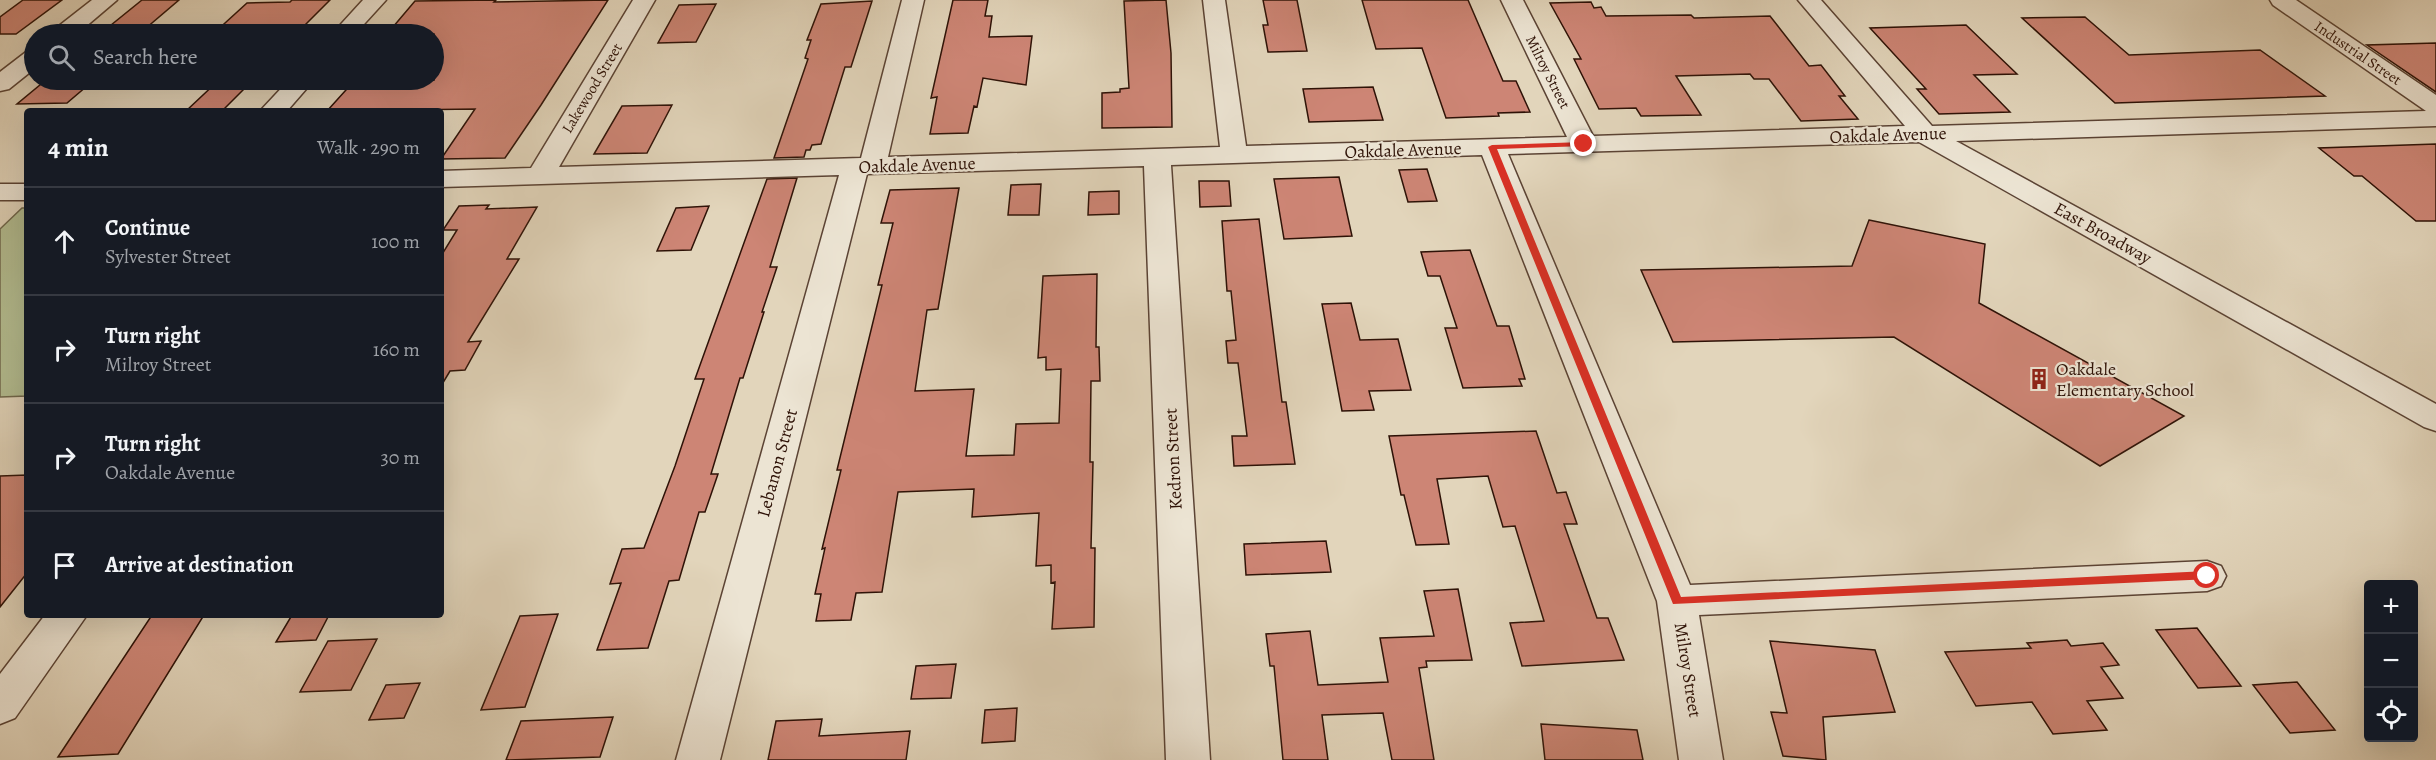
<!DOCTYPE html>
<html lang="en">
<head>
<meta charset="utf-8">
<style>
	body { margin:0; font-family:Alegreya,serif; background:#242831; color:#f1f3f6 }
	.controls { position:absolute; right:18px; bottom:18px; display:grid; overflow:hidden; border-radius:6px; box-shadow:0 6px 24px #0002 }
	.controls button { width:54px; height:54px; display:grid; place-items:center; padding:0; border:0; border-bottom:2px solid #363941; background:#171b24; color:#f1f3f6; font:30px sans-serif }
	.stop { position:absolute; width:18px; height:18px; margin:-14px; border:4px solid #d93025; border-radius:50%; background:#fff }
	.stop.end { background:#d93025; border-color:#fff; box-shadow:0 2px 6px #0008 }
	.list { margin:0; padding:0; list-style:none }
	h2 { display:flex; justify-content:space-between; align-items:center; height:78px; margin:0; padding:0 24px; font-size:26px }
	h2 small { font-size:20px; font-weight:400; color:#9ea1a6 }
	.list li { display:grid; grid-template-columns:39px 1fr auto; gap:18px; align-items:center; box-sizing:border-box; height:108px; padding:0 24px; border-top:2px solid #363941 }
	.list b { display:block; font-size:22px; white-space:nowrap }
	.list p { margin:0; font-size:20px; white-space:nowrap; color:#9ea1a6 }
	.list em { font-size:20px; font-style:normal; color:#9ea1a6 }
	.icon { flex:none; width:33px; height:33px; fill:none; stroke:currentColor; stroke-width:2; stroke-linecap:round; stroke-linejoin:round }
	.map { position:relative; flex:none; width:2436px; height:760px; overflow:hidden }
	.search { position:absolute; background:#171b24; box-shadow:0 6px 24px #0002; left:24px; top:24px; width:420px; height:66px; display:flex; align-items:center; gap:15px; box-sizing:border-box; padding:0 21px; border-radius:33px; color:#9ea1a6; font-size:22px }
	.panel { position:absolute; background:#171b24; box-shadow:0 6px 24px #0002; left:24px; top:108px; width:420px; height:510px; border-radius:6px }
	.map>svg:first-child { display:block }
	.green { fill:#b3bd91; stroke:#70684c; stroke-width:1.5 }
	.building { fill:#cd8575; stroke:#2e1207; stroke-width:1.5 }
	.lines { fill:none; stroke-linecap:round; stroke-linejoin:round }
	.minor-casing { stroke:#5b4334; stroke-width:3 }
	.minor { fill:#ece4d3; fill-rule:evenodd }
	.route { fill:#d93025 }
	.labels { text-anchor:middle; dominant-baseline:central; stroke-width:4.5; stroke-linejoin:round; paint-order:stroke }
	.far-street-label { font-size:15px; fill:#2e1207; stroke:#ece4d3 }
	.street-label { font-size:18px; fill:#2e1207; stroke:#ece4d3 }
	.poi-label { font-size:18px; fill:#2e1207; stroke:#ece4d3; text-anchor:start }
</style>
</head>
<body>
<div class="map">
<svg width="2436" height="760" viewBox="0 0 2436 760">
	<rect width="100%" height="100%" fill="#e2d5bb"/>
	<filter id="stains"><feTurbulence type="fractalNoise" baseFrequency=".00333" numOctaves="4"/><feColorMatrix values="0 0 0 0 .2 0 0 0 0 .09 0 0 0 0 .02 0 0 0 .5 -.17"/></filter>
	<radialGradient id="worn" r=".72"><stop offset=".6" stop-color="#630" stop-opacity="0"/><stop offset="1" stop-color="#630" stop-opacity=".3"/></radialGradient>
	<path class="green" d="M 22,208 L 27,208 L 27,396 L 0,397 L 0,229 Z"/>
	<path class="building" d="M 23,0 L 62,0 L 16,34 L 0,34 L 0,17 Z
		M 142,0 L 179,0 L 139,34 L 100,34 Z
		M 292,0 L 330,0 L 296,34 L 213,34 L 247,3 L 290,2 Z
		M 496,0 L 494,2 L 608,0 L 541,105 L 505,158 L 441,159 L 475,109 L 327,111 L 355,80 L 434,80 L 434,34 L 387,34 L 415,1 Z
		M 953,0 L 988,0 L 985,16 L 992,16 L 989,37 L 1032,36 L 1026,85 L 983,78 L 977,107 L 974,106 L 968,133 L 930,134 L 937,97 L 931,98 Z
		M 1166,0 L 1171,53 L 1172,127 L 1102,128 L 1102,93 L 1120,92 L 1120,89 L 1129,88 L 1124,1 Z
		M 1263,0 L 1297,0 L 1307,51 L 1268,52 L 1263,25 L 1268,25 Z
		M 1362,0 L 1468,0 L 1503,81 L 1516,81 L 1530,112 L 1498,113 L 1499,116 L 1446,118 L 1422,48 L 1376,49 Z
		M 872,1 L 851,67 L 845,67 L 821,144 L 812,145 L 810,150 L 806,150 L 804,157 L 774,158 L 808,59 L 805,58 L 811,40 L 807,40 L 821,4 Z
		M 1591,2 L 1594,8 L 1601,7 L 1606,16 L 1691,15 L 1694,18 L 1770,16 L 1809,66 L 1821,65 L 1845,96 L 1839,96 L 1858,119 L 1801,121 L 1769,79 L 1754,79 L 1750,74 L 1676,76 L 1701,115 L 1641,116 L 1636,108 L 1599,109 L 1574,59 L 1581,59 L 1550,3 Z
		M 716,4 L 696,42 L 658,43 L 679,5 Z
		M 2085,17 L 2129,55 L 2260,50 L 2325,96 L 2115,103 L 2022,18 Z
		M 1966,25 L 2017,74 L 1974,75 L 2010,112 L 1939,114 L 1917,89 L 1926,89 L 1870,28 Z
		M 2436,43 L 2436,92 L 2367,45 Z
		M 46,80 L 94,80 L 67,103 L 17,104 Z
		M 219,80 L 253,80 L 222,111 L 186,111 Z
		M 1373,87 L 1383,120 L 1309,122 L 1303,89 Z
		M 672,105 L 647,153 L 594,154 L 622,106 Z
		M 2436,144 L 2436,221 L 2416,221 L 2362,176 L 2354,176 L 2319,148 Z
		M 1427,169 L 1437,201 L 1408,202 L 1399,170 Z
		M 1339,177 L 1352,236 L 1284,239 L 1274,179 Z
		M 797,178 L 770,267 L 777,267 L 762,312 L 764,312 L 743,378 L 740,378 L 711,474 L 718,474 L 705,512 L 699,512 L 679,580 L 669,581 L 648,648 L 597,650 L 621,583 L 610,584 L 622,549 L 644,548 L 675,466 L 704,379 L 695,379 L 767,179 Z
		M 1199,181 L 1229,181 L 1231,206 L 1200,207 Z
		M 1041,184 L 1039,215 L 1008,215 L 1011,185 Z
		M 959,188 L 938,309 L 927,310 L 915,391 L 974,389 L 966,456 L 1014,455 L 1016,424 L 1059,423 L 1061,369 L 1046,370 L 1046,357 L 1038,358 L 1043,276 L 1097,274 L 1096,347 L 1099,347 L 1100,381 L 1091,381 L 1090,462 L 1093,462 L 1091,548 L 1095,548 L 1094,627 L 1052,629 L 1055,582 L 1051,583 L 1051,565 L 1036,566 L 1039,513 L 972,517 L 974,489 L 898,492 L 882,592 L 856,593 L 851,620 L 816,621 L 821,594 L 815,594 L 825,548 L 822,549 L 841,470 L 837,470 L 882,285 L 878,285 L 893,223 L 881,223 L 890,190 Z
		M 1119,191 L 1119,214 L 1088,215 L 1089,192 Z
		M 489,205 L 486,209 L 537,207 L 507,259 L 519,259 L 468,342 L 481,341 L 465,370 L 450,371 L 441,386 L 441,256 L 457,230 L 443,230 L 459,206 Z
		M 709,206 L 691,250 L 657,251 L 676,208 Z
		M 1259,219 L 1282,402 L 1286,402 L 1295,464 L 1234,466 L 1232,436 L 1247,436 L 1238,363 L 1228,363 L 1226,341 L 1236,340 L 1231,291 L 1227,291 L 1222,221 Z
		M 1869,220 L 1985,244 L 1979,303 L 2184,416 L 2100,466 L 1894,337 L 1673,342 L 1641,270 L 1852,266 Z
		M 1470,250 L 1497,326 L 1509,326 L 1525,379 L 1519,379 L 1522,386 L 1463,388 L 1445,328 L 1457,328 L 1440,276 L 1428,276 L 1421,252 Z
		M 1351,303 L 1360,340 L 1398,339 L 1411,390 L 1369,391 L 1374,410 L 1342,411 L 1322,304 Z
		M 1536,431 L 1557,493 L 1566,492 L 1577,524 L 1564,524 L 1597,618 L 1608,618 L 1624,660 L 1522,666 L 1510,623 L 1544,621 L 1515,526 L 1503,527 L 1488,476 L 1437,479 L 1449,544 L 1416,545 L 1404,495 L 1401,495 L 1389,436 Z
		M 27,475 L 27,573 L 0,607 L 0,476 Z
		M 1326,541 L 1331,572 L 1246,575 L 1244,544 Z
		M 1458,589 L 1472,660 L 1426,661 L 1427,667 L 1419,668 L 1434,760 L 1392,760 L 1383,713 L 1322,715 L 1328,760 L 1283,760 L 1274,666 L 1270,666 L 1266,634 L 1310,631 L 1318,685 L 1388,682 L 1380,638 L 1434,636 L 1424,591 Z
		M 558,614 L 525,707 L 481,710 L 520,616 Z
		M 152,615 L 204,615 L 118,754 L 58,757 Z
		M 292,615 L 329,615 L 316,640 L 276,642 Z
		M 2197,628 L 2241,686 L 2198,688 L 2156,630 Z
		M 377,639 L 351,690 L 300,692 L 328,641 Z
		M 2067,640 L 2071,646 L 2103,643 L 2119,665 L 2101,667 L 2123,698 L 2087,701 L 2107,730 L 2053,734 L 2032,702 L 1976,706 L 1945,652 L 2031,648 L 2027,643 Z
		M 1770,641 L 1875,650 L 1895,712 L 1823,717 L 1826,760 L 1783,756 L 1771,712 L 1787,713 Z
		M 956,664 L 951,698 L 911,699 L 916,666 Z
		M 2297,682 L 2335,730 L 2290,733 L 2253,685 Z
		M 420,683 L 404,718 L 369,720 L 386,685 Z
		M 1017,708 L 1015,741 L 982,743 L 985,710 Z
		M 613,717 L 600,757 L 506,760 L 521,721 Z
		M 822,719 L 819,736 L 910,731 L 906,760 L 768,760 L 776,721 Z
		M 1541,724 L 1637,730 L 1643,760 L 1545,760 Z"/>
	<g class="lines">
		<defs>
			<path id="minor" d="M 92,0 L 117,0 L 77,34 L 52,34 L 55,29 Z
				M 363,0 L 386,0 L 355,34 L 332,34 Z
				M 633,0 L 655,0 L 559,167 L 861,158 L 902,0 L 924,0 L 888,157 L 1220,147 L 1203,0 L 1225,0 L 1246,146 L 1567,137 L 1501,0 L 1523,0 L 1593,136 L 1905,126 L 1798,0 L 1821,0 L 1932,126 L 2426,111 L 2273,5 L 2270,0 L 2296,0 L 2436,95 L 2436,126 L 1956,141 L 2436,404 L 2436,431 L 2424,427 L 1919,142 L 1508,154 L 1690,585 L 2207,561 L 2221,566 L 2226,576 L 2221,586 L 2207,591 L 1699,615 L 1723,760 L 1679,760 L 1657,601 L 1482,155 L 1171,165 L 1210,760 L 1166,760 L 1144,166 L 867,174 L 720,760 L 676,760 L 839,175 L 441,187 L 441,171 L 531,168 Z
				M 34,50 L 34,69 L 9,89 L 0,91 L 0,72 L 26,52 Z
				M 289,80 L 314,80 L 287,111 L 260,111 Z
				M 0,184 L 27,184 L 27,200 L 0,200 Z
				M 45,615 L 87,615 L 15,718 L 0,724 L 0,674 Z"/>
		</defs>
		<use href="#minor" class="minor-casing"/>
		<use href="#minor" class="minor"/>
	</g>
	<path class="route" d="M 1584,142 L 1588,144 L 1587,146 L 1497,149 L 1681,597 L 2207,571 L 2211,572 L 2211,579 L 1673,604 L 1488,147 L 1492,145 Z"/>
	<defs>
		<symbol id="building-bare" viewBox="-9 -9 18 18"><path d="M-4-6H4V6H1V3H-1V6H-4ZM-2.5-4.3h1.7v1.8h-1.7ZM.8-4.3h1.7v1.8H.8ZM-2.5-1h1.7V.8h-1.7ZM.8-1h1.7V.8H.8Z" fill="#8f2418" stroke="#ece4d3" stroke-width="2.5" paint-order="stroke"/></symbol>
	</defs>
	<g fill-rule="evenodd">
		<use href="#building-bare" x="2024" y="364" width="30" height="30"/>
	</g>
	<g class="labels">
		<g class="far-street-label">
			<text transform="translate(2358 53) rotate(34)">Industrial Street</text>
			<text transform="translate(1548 72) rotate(63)">Milroy Street</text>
			<text transform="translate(592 88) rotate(-59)">Lakewood Street</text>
		</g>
		<g class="street-label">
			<text transform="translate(1888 135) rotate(-2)">Oakdale Avenue</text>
			<text transform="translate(1403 150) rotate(-2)">Oakdale Avenue</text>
			<text transform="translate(917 165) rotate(-2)">Oakdale Avenue</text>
			<text transform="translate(2103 233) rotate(29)">East Broadway</text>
			<text transform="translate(1173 459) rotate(-93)">Kedron Street</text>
			<text transform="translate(777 463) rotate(-75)">Lebanon Street</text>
			<text transform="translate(1688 670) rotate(81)">Milroy Street</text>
		</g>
		<g class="poi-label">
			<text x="2056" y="369">Oakdale<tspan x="2056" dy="21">Elementary School</tspan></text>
		</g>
	</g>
	<rect width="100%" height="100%" filter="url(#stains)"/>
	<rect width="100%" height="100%" fill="url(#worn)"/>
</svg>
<div class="controls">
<button>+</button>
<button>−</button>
<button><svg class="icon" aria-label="locate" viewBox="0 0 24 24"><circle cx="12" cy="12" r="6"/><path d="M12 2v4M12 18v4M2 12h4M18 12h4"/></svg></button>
</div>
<div class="stop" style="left:2207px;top:576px"></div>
<div class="stop end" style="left:1584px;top:144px"></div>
<div class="search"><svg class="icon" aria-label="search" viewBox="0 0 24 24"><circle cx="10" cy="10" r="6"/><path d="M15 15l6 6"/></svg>Search here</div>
<section class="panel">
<h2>4 min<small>Walk · 290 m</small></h2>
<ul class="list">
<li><svg class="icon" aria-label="ahead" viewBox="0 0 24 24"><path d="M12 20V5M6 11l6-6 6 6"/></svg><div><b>Continue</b><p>Sylvester Street</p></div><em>100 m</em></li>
<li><svg class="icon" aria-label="right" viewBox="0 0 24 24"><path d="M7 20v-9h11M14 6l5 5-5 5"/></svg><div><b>Turn right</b><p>Milroy Street</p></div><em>160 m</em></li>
<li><svg class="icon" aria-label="right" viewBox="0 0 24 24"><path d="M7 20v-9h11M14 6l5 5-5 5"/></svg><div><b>Turn right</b><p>Oakdale Avenue</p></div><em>30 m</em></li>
<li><svg class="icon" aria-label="arrive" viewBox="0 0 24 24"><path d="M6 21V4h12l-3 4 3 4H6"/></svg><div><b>Arrive at destination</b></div></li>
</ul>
</section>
</div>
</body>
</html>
